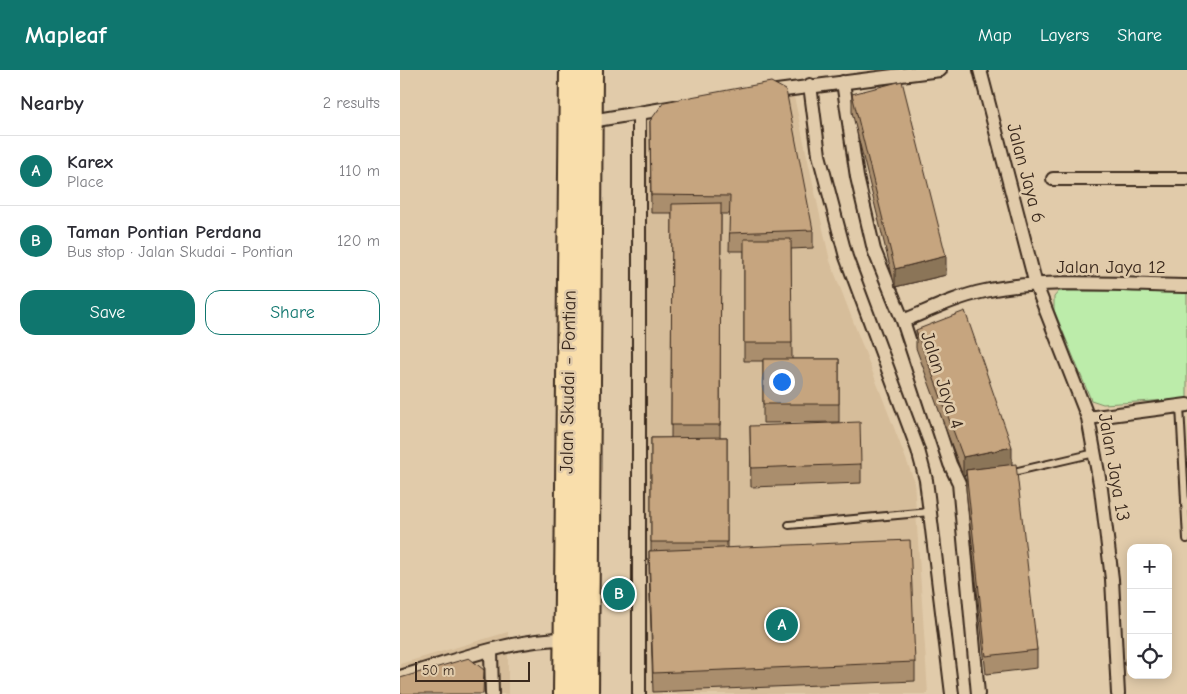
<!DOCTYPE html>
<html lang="en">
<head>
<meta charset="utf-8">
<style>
	body { margin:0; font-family:"Comic Neue",sans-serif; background:#f7f7f7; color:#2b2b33 }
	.controls { position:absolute; right:15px; bottom:15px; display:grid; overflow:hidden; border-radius:10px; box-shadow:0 2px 12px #0003 }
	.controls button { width:45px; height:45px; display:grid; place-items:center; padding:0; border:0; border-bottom:1px solid #e1e1e2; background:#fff; color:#2b2b33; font:25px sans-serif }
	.scale { position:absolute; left:15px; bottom:12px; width:115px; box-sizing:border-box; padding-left:5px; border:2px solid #3b2a1e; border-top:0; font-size:14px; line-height:18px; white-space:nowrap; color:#3b2a1e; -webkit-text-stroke:4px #e1cbaa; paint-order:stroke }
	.you { position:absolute; left:381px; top:311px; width:18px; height:18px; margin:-12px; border:4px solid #fff; border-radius:50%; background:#1a73e8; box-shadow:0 0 0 8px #1a73e833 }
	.badge { display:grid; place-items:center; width:32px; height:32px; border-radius:50%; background:#0f766e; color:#fff; font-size:16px; font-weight:700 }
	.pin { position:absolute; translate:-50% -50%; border:2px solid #fff; box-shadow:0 1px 5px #0006 }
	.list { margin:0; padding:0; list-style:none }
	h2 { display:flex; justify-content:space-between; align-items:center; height:65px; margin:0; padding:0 20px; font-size:21px }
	h2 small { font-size:16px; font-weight:400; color:#7c7c81 }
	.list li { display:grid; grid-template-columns:32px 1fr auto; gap:15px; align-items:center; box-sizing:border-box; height:70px; padding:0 20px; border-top:1px solid #e1e1e2 }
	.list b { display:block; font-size:19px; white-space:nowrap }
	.list p { margin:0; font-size:16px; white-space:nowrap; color:#7c7c81 }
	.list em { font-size:16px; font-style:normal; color:#7c7c81 }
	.actions { display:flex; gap:10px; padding:15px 20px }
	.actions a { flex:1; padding:11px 0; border:1px solid #0f766e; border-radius:15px; text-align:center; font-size:18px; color:#0f766e }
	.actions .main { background:#0f766e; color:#fff }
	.icon { flex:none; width:28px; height:28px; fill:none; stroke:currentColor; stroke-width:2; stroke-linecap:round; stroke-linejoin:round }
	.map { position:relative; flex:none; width:787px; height:624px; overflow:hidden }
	header { display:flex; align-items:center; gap:30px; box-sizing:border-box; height:70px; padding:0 25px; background:#0f766e; color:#fff }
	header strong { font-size:24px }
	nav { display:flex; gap:28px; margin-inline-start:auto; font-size:18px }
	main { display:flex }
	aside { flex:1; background:#fff }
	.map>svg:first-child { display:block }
	.built { fill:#d6bd9a }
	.green { fill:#bcecaa; stroke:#7c8b64 }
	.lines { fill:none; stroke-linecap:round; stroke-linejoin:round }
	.lane-casing { stroke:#3b2a1e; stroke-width:10 }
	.street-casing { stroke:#3b2a1e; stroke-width:16 }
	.highway-casing { stroke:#3b2a1e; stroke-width:26 }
	.lane { stroke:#e1cbaa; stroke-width:6 }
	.street { stroke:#e1cbaa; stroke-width:12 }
	.highway { stroke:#f9deab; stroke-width:22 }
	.wall { fill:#aa8e6d; stroke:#3b2a1e }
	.shaded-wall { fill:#8b7459; stroke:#3b2a1e }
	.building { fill:#c6a57f; stroke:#3b2a1e }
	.labels { text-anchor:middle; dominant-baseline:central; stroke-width:5; stroke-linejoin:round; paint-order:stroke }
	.street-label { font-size:19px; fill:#3b2a1e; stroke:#e1cbaa }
</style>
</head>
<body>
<header>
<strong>Mapleaf</strong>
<nav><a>Map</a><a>Layers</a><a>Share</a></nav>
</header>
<main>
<aside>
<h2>Nearby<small>2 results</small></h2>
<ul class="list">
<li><span class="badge">A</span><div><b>Karex</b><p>Place</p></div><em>110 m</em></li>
<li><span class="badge">B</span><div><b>Taman Pontian Perdana</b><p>Bus stop · Jalan Skudai - Pontian</p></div><em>120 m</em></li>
</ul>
<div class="actions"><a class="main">Save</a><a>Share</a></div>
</aside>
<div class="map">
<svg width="787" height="624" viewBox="0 0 787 624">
	<rect width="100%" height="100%" fill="#e1cbaa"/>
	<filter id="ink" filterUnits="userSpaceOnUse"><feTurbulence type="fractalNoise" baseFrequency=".02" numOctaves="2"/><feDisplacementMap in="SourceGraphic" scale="10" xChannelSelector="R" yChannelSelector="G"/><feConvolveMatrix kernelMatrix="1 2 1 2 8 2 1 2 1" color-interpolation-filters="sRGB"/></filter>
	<g filter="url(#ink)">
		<path class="built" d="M 393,22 L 430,191 L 514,410 L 528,624 L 246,624 L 243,47 Z
			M 108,562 L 108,624 L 0,624 L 0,594 Z"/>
		<path class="green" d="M 659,221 L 787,221 L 787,329 L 703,334 L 691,330 L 654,240 L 654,227 Z"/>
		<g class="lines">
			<defs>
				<path id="lane" d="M 780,336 L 787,469
					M 609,403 L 695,383
					M 389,455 L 530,442"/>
				<path id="street" d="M 580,0 L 636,215 L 688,348 L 701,419 L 712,509 L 718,624
					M 443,12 L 457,107 L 474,180 L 503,251 L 550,394 L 559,413 L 578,624
					M 410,15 L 419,85 L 446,187 L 518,380 L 526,410 L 552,624
					M 369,22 L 540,0
					M 239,43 L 239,624
					M 191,51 L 275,37
					M 653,109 L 787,109
					M 503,251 C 530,240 556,227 585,221 C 645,208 724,215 787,216
					M 688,348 L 787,335
					M 91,581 L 92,624
					M 0,607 C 55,591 112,568 170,569"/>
				<path id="highway" d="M 165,624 L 171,0
					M 187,624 L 191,0"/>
			</defs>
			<use href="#lane" class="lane-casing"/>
			<use href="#street" class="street-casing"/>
			<use href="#highway" class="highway-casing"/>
			<use href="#lane" class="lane"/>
			<use href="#street" class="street"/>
			<use href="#highway" class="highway"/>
		</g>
		<path class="wall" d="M 452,24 L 546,205 L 495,217 L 452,42 Z
			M 250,51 L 413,160 L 413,178 L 391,179 L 392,289 L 439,289 L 439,352 L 363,353 L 363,291 L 344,291 L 344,181 L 329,181 L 330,144 L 321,144 L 320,367 L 327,367 L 327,478 L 515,592 L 515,611 L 253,622 L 249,499 L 249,481 L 251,481 L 251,368 L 271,368 L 272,143 L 251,143 Z
			M 516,260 L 612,395 L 637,580 L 637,598 L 586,604 L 566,419 L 566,405 L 563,406 L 516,278 Z
			M 350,356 L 461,394 L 461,413 L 351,417 Z"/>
		<path class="shaded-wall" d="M 546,186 L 546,205 L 495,217 L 495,199 Z
			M 612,377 L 612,395 L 566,400 L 566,405 L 563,406 L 563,387 Z"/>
		<path class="building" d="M 502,11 L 546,186 L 495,199 L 452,24 Z
			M 371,12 L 386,20 L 413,160 L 329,163 L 330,126 L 251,125 L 250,51 L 264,32 Z
			M 321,133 L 320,355 L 271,355 L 272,134 Z
			M 344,169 L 391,169 L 392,273 L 344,273 Z
			M 565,241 L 612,377 L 563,387 L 516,260 Z
			M 363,289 L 439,289 L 439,334 L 363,334 Z
			M 460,352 L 461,394 L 351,398 L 350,356 Z
			M 327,367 L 327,472 L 251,472 L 251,368 Z
			M 616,394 L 637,580 L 586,586 L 566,400 Z
			M 510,470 L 515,592 L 253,603 L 249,481 Z
			M 69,588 L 84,600 L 83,624 L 0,624 L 0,608 Z"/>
	</g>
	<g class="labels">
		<g class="street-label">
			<text transform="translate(626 103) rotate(75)">Jalan Jaya 6</text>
			<text x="711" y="197">Jalan Jaya 12</text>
			<text transform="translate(542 310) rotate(72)">Jalan Jaya 4</text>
			<text transform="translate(168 312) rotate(-89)">Jalan Skudai - Pontian</text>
			<text transform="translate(714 397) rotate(80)">Jalan Jaya 13</text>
		</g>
	</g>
</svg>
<div class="controls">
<button>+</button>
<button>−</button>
<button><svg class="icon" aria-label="locate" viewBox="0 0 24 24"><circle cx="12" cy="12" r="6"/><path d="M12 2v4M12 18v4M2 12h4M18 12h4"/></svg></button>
</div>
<div class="scale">50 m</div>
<div class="you"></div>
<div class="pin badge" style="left:382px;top:555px">A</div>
<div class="pin badge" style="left:219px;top:524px">B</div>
</div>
</main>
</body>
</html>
